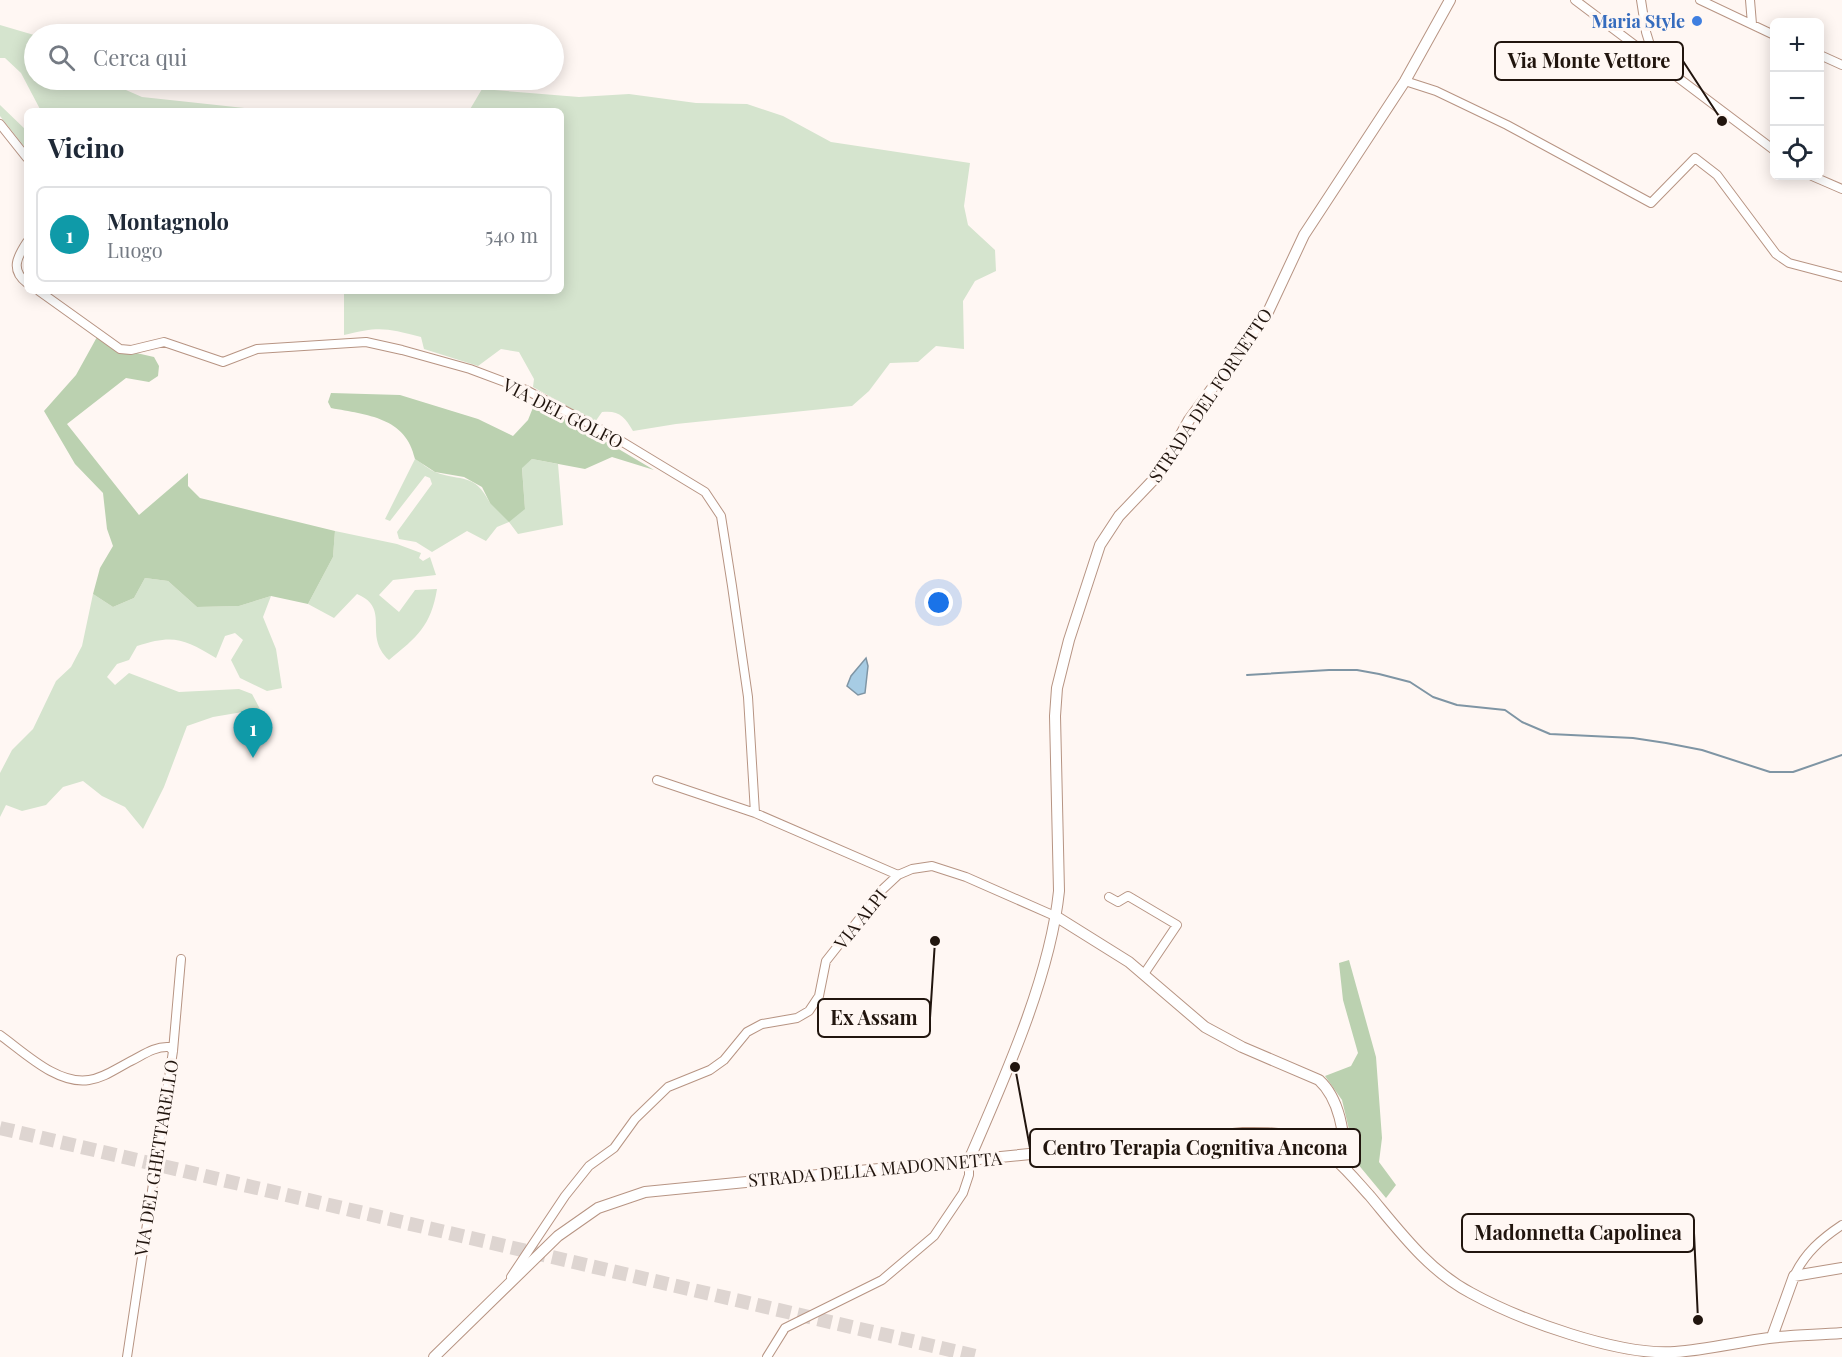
<!DOCTYPE html>
<html lang="it">
<head>
<meta charset="utf-8">
<style>
	body { margin:0; font-family:"Playfair Display",serif; background:#f6f6f7; color:#1f2937 }
	.controls { position:absolute; right:18px; top:18px; display:grid; overflow:hidden; border-radius:9px; box-shadow:0 3px 15px #0003 }
	.controls button { width:54px; height:54px; display:grid; place-items:center; padding:0; border:0; border-bottom:2px solid #e0e1e3; background:#fff; color:#1f2937; font:30px sans-serif }
	.you { position:absolute; left:939px; top:603px; width:21px; height:21px; margin:-15px; border:4px solid #fff; border-radius:50%; background:#1a73e8; box-shadow:0 0 0 9px #1a73e833 }
	.badge { display:grid; place-items:center; width:39px; height:39px; border-radius:50%; background:#0c6f9d; color:#fff; font-size:20px; font-weight:700 }
	.pin { position:absolute; translate:-50% -50px; filter:drop-shadow(0 2px 3px #0008) }
	.pin::after { content:''; position:absolute; top:32px; width:21px; height:18px; background:inherit; clip-path:polygon(0 0,100% 0,50% 100%) }
	.list { margin:0; padding:0; list-style:none }
	h2 { display:flex; justify-content:space-between; align-items:center; height:78px; margin:0; padding:0 24px; font-size:26px }
	h2 small { font-size:20px; font-weight:400; color:#747a83 }
	.list li { display:grid; grid-template-columns:39px 1fr auto; gap:18px; align-items:center; box-sizing:border-box; height:96px; margin:0 12px 12px; padding:0 12px; border:2px solid #e0e1e3; border-radius:9px }
	.list b { display:block; font-size:22px; white-space:nowrap }
	.list p { margin:0; font-size:20px; white-space:nowrap; color:#747a83 }
	.list em { font-size:20px; font-style:normal; color:#747a83 }
	.icon { flex:none; width:33px; height:33px; fill:none; stroke:currentColor; stroke-width:2; stroke-linecap:round; stroke-linejoin:round }
	.map { position:relative; flex:none; width:1842px; height:1357px; overflow:hidden }
	.search { position:absolute; background:#fff; box-shadow:0 3px 15px #0003; left:24px; top:24px; width:540px; height:66px; display:flex; align-items:center; gap:15px; box-sizing:border-box; padding:0 21px; border-radius:33px; color:#747a83; font-size:22px }
	.panel { position:absolute; background:#fff; box-shadow:0 3px 15px #0003; left:24px; top:108px; width:540px; height:186px; border-radius:9px }
	.map>svg:first-child { display:block }
	.green { fill:#d5e4ce }
	.forest { fill:#bbd1b0 }
	.water { fill:#a7cce4; stroke:#7f95a4; stroke-width:1.5 }
	.lines { fill:none; stroke-linecap:round; stroke-linejoin:round }
	.stream { stroke:#7f95a4; stroke-width:2 }
	.trunk-tunnel { stroke:#ded5d1; stroke-width:14; stroke-dasharray:14 7; stroke-linecap:butt }
	.minor-casing { stroke:#b79483; stroke-width:10 }
	.tertiary-casing { stroke:#b79483; stroke-width:12 }
	.minor { stroke:#fff; stroke-width:8 }
	.tertiary { stroke:#fff; stroke-width:10 }
	.shop-dot { fill:#3f7fe0; stroke:#fff7f3; stroke-width:2 }
	.labels { text-anchor:middle; dominant-baseline:central; stroke-width:6; stroke-linejoin:round; paint-order:stroke }
	.shop-label { font-size:18px; font-weight:bold; fill:#366cbe; stroke:#fff7f3; text-anchor:end }
	.street-label { font-size:18px; fill:#21150e; stroke:#fff7f3 }
	.leader { fill:none; stroke:#21150e; stroke-width:2 }
	.callout-dot { fill:#21150e; stroke:#fff7f3; stroke-width:2 }
	.callout { fill:#fff7f3; stroke:#21150e; stroke-width:2 }
	.callout-label { font-size:20px; text-anchor:middle; font-weight:bold; fill:#21150e }
</style>
</head>
<body>
<div class="map">
<svg width="1842" height="1357" viewBox="0 0 1842 1357">
	<rect width="100%" height="100%" fill="#fff7f3"/>
	<path class="green" d="M 0,25 L 34,35 L 34,80 L 103,80 L 142,97 L 273,111 L 41,111 L 21,73 L 5,58 L 0,58 Z
		M 482,89 L 579,97 L 629,94 L 696,103 L 747,104 L 783,116 L 831,142 L 970,163 L 964,206 L 968,225 L 995,250 L 996,271 L 975,281 L 963,301 L 964,349 L 936,346 L 918,362 L 890,363 L 869,391 L 852,406 L 676,424 L 633,431 C 625,417 619,410 602,412 L 595,422 L 533,387 L 534,379 L 519,352 L 501,349 L 478,366 L 424,349 L 421,337 C 387,328 379,326 344,335 L 344,291 L 561,291 L 561,111 L 469,111 Z
		M 0,105 L 27,131 L 27,150 L 0,116 Z
		M 415,459 C 422,463 428,469 435,472 C 462,482 474,472 490,503 L 525,509 L 522,467 L 532,459 L 558,464 L 563,525 L 518,534 L 509,522 L 497,527 L 486,541 L 467,531 L 432,552 L 416,542 L 399,539 L 397,532 L 432,484 L 430,478 L 425,476 L 390,521 L 385,519 Z
		M 335,531 L 397,544 L 421,553 L 419,558 L 423,561 L 430,557 L 436,575 L 393,580 L 379,595 L 399,612 L 415,590 L 437,589 C 431,626 417,637 389,660 C 362,635 392,609 357,594 L 334,618 L 308,604 L 333,557 Z
		M 145,578 L 168,581 L 197,607 L 239,606 L 271,596 L 263,617 L 276,649 L 282,688 L 267,691 L 240,678 L 231,660 L 243,640 L 235,633 L 225,636 L 216,658 C 184,639 174,634 137,646 L 129,660 L 117,664 L 107,677 L 115,685 L 129,673 L 179,692 L 239,689 L 252,694 L 260,709 L 213,717 L 187,726 L 164,787 L 143,829 L 125,807 L 102,796 L 83,781 L 63,787 L 46,805 L 22,811 L 6,805 L 0,817 L 0,773 L 12,750 L 33,729 L 56,681 L 71,667 L 82,646 L 93,594 L 113,607 L 134,598 Z"/>
	<path class="forest" d="M 97,337 L 132,352 L 154,357 L 159,366 L 158,376 L 149,382 L 126,378 L 67,424 L 139,515 L 188,473 L 188,486 L 200,498 L 335,531 L 333,557 L 308,604 L 271,596 L 239,606 L 197,607 L 168,581 L 145,578 L 134,598 L 113,607 L 93,594 L 100,568 L 113,546 L 107,529 L 103,493 L 75,464 L 44,411 L 76,375 Z
		M 331,393 L 400,395 L 478,419 L 513,436 L 528,420 L 536,400 L 654,470 L 612,457 L 585,469 L 532,459 L 522,468 L 525,509 L 509,522 L 490,503 L 482,487 L 464,477 L 435,472 L 415,459 C 406,417 367,415 331,408 L 328,402 Z
		M 1349,960 L 1376,1057 L 1382,1138 L 1379,1162 L 1396,1185 L 1386,1198 L 1357,1163 L 1342,1100 L 1325,1076 L 1351,1066 L 1358,1053 L 1343,1000 L 1339,963 Z"/>
	<path class="water" d="M 866,658 L 868,666 L 865,693 L 858,695 L 847,686 L 851,676 Z"/>
	<g class="lines">
		<path class="stream" d="M 1247,675 L 1329,670 L 1357,670 L 1379,674 L 1410,682 L 1433,697 L 1457,705 L 1505,710 L 1522,722 L 1550,734 L 1633,738 L 1666,743 L 1702,750 L 1770,772 L 1793,772 L 1842,755"/>
		<path class="trunk-tunnel" d="M 0,1128 L 980,1357"/>
		<defs>
			<path id="minor" d="M 1575,0 L 1774,150
				M 1641,0 L 1646,32 L 1654,58
				M 1700,0 L 1774,35
				M 1750,0 L 1752,24
				M 1820,55 L 1842,65
				M 1405,81 L 1436,91 L 1507,125 L 1651,203 L 1695,158 L 1717,175 L 1776,254 L 1789,263 L 1842,277
				M 0,124 L 27,158
				M 1812,176 L 1842,189
				M 27,242 C 17,257 10,270 27,283
				M 39,291 L 120,349 L 131,350 L 164,342 L 223,362 L 257,349 L 366,342 L 402,350 L 470,369 L 526,390 L 611,435 L 705,492 L 721,516 L 732,586 L 748,697 L 755,813
				M 657,780 L 755,813 L 898,875
				M 1109,897 L 1118,902 L 1128,896 L 1177,925 L 1144,974
				M 0,1035 C 24,1052 57,1085 89,1080 C 104,1078 117,1068 131,1061 C 143,1055 155,1046 169,1047 L 173,1051
				M 1794,1276 C 1805,1253 1821,1239 1842,1225
				M 511,1277 L 565,1196 L 589,1166 L 614,1148 L 635,1119 L 668,1087 L 710,1070 L 724,1060 L 747,1032 L 762,1024 L 797,1018 L 809,1011 L 819,996 L 826,961 L 883,889 L 898,875 L 912,869 L 932,866 L 966,877 L 1057,917
				M 127,1357 L 173,1051 L 181,959
				M 767,1357 L 785,1328 L 882,1280 L 934,1236 L 963,1193 L 969,1175 L 969,1160"/>
			<path id="tertiary" d="M 1057,917 L 1129,962 L 1205,1027 L 1242,1047 L 1319,1080 C 1342,1101 1344,1139 1347,1168
				M 969,1160 C 1004,1079 1050,978 1059,891 L 1055,716 L 1057,688 L 1069,640 L 1100,545 L 1119,516 L 1159,474 L 1189,420 L 1268,312 L 1304,235 L 1405,81 L 1450,0
				M 1772,1337 L 1794,1276 L 1842,1268
				M 434,1357 L 558,1236 L 598,1208 L 645,1192 L 1243,1133 C 1262,1133 1282,1132 1301,1139 C 1332,1150 1349,1173 1370,1196 C 1400,1232 1429,1271 1471,1293 C 1520,1320 1619,1356 1675,1352 C 1706,1350 1738,1342 1769,1338 C 1793,1335 1818,1335 1842,1333"/>
		</defs>
		<use href="#minor" class="minor-casing"/>
		<use href="#tertiary" class="tertiary-casing"/>
		<use href="#minor" class="minor"/>
		<use href="#tertiary" class="tertiary"/>
	</g>
	<circle class="shop-dot" cx="1697" cy="21" r="6"/>
	<g class="labels">
		<g class="shop-label">
			<text x="1685" y="21">Maria Style</text>
		</g>
		<g class="street-label">
			<text transform="translate(1210 395) rotate(-56)">STRADA DEL FORNETTO</text>
			<text transform="translate(563 413) rotate(27)">VIA DEL GOLFO</text>
			<text transform="translate(860 919) rotate(-51)">VIA ALPI</text>
			<text transform="translate(156 1158) rotate(-81)">VIA DEL GHETTARELLO</text>
			<text transform="translate(875 1169) rotate(-5)">STRADA DELLA MADONNETTA</text>
		</g>
	</g>
	<path class="leader" d="M1722 121L1683 61M935 941L930 1018M1015 1067L1030 1148M1698 1320L1694 1233"/>
	<g class="callout-dot">
		<circle cx="1722" cy="121" r="6"/>
		<circle cx="935" cy="941" r="6"/>
		<circle cx="1015" cy="1067" r="6"/>
		<circle cx="1698" cy="1320" r="6"/>
	</g>
	<g class="callout">
		<rect x="1495" y="42" width="188" height="38" rx="6"/>
		<rect x="818" y="999" width="112" height="38" rx="6"/>
		<rect x="1030" y="1129" width="330" height="38" rx="6"/>
		<rect x="1462" y="1214" width="232" height="38" rx="6"/>
	</g>
	<g class="callout-label">
		<text x="1589" y="68">Via Monte Vettore</text>
		<text x="874" y="1025">Ex Assam</text>
		<text x="1195" y="1155">Centro Terapia Cognitiva Ancona</text>
		<text x="1578" y="1240">Madonnetta Capolinea</text>
	</g>
</svg>
<div class="controls">
<button>+</button>
<button>−</button>
<button><svg class="icon" aria-label="locate" viewBox="0 0 24 24"><circle cx="12" cy="12" r="6"/><path d="M12 2v4M12 18v4M2 12h4M18 12h4"/></svg></button>
</div>
<div class="you"></div>
<div class="pin badge" style="left:253px;top:758px;background:#0f9aa8">1</div>
<div class="search"><svg class="icon" aria-label="search" viewBox="0 0 24 24"><circle cx="10" cy="10" r="6"/><path d="M15 15l6 6"/></svg>Cerca qui</div>
<section class="panel">
<h2>Vicino<small></small></h2>
<ul class="list">
<li><span class="badge" style="background:#0f9aa8">1</span><div><b>Montagnolo</b><p>Luogo</p></div><em>540 m</em></li>
</ul>
</section>
</div>
</body>
</html>
